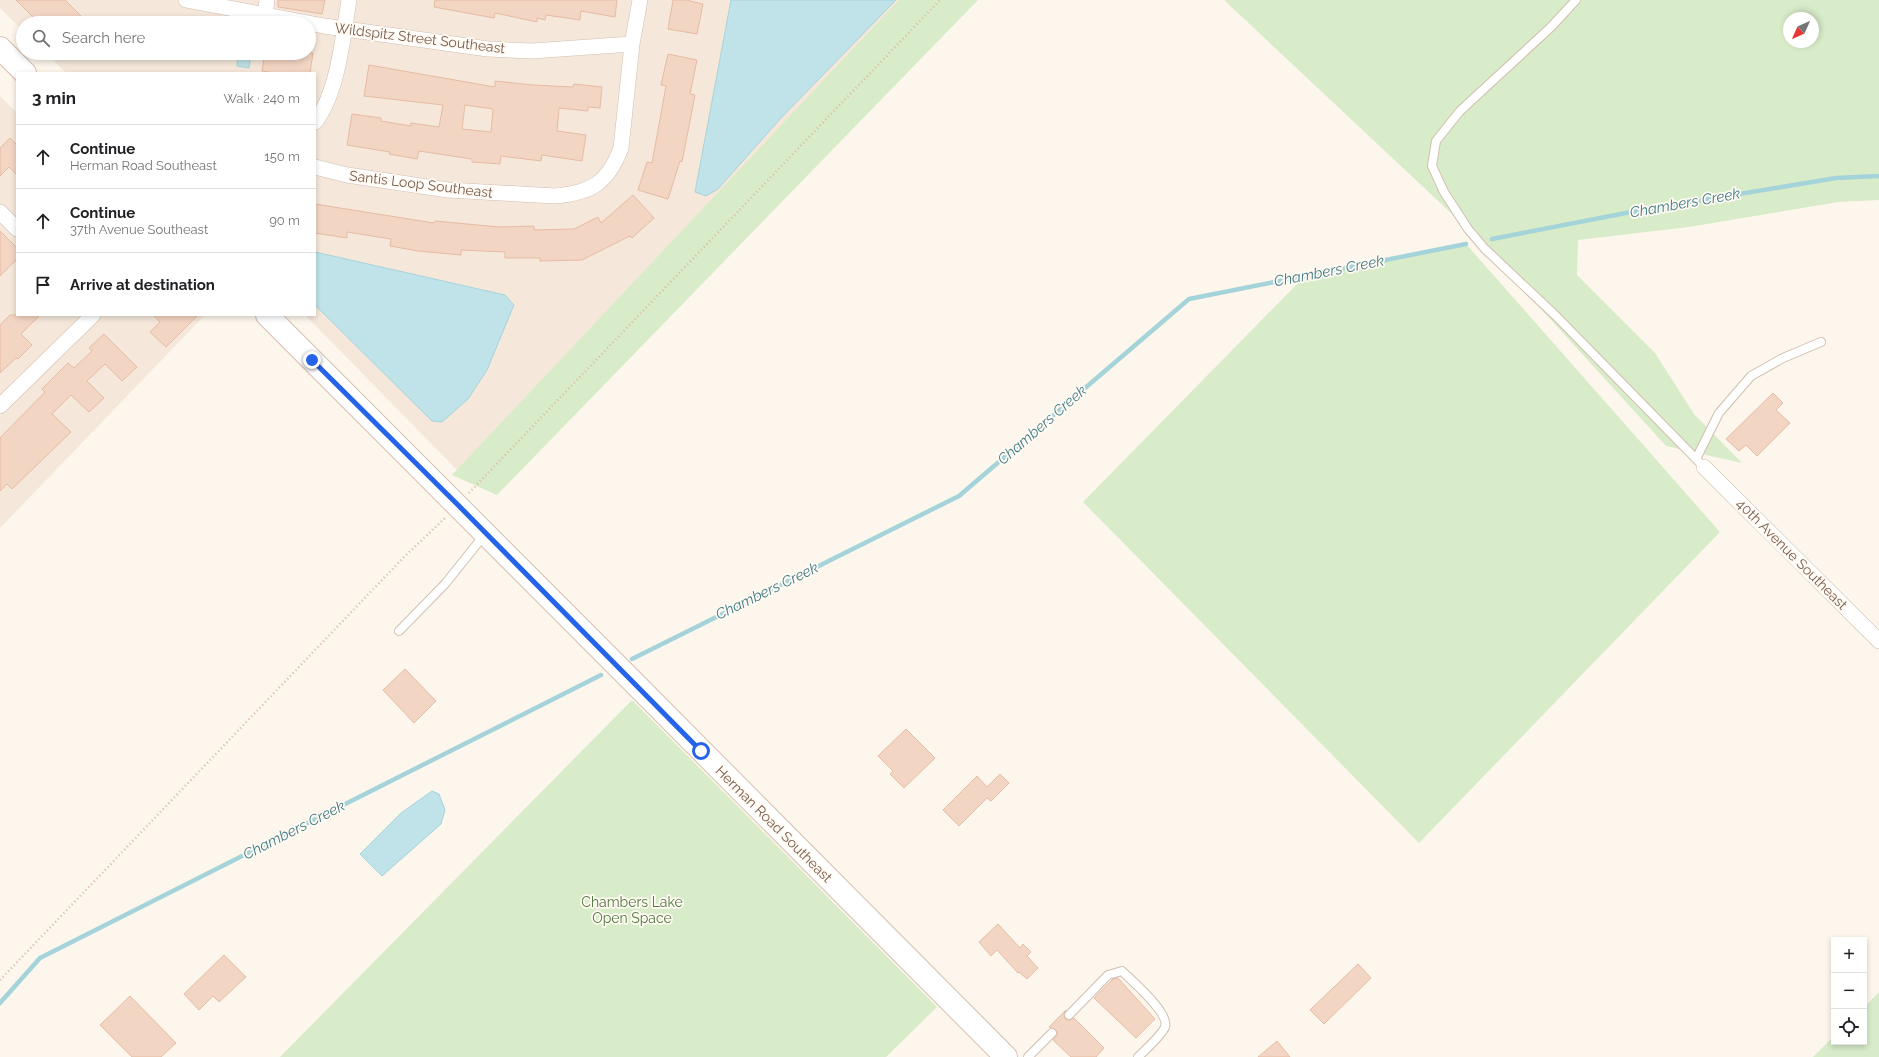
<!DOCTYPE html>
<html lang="en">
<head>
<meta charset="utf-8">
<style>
	body { margin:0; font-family:Raleway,sans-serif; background:#f6f6f6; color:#202124 }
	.controls { position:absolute; right:12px; bottom:12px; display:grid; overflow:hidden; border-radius:0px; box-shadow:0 2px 6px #0003 }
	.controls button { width:36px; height:36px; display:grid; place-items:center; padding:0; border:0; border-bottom:1px solid #e0e0e0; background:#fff; color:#202124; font:20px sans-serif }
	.compass { position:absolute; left:1783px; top:12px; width:36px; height:36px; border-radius:50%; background:#fff; box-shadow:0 2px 6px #0003; rotate:225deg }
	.stop { position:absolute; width:12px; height:12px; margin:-9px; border:3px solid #2563eb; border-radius:50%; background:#fff }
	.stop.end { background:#2563eb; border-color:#fff; box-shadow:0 1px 4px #0008 }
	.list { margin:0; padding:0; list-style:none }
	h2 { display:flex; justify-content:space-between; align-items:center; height:52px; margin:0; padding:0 16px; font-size:17px }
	h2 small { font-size:13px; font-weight:400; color:#757577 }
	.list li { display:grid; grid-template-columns:26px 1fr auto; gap:12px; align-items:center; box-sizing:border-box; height:64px; padding:0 16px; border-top:1px solid #e0e0e0 }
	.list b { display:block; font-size:15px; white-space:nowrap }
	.list p { margin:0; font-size:13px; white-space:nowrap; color:#757577 }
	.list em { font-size:13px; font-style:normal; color:#757577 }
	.icon { flex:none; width:22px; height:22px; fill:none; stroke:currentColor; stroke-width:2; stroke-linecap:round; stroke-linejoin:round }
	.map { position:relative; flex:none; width:1879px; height:1057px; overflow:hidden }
	.search { position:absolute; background:#fff; box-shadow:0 2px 6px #0003; left:16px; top:16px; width:300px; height:44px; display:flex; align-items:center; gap:10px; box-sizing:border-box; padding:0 14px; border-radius:22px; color:#757577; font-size:15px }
	.panel { position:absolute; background:#fff; box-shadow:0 2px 6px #0003; left:16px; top:72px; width:300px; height:244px; border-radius:0px }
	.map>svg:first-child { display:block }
	.residential { fill:#f5e8da }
	.green { fill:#d8ecc9; fill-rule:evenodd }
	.water { fill:#bfe3e8; stroke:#a5d3da }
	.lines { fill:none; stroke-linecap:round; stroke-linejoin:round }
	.stream { stroke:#a5d3da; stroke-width:4.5 }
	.building { fill:#f3d5c3; stroke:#e6bba3; fill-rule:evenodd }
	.lane-casing { stroke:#d1beb0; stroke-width:10 }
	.street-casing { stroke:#d1beb0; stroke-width:16 }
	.secondary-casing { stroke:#d6c0b0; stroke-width:24 }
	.path { stroke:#d9b8a5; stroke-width:2.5; stroke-dasharray:1 3; stroke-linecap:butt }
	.lane { stroke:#fff; stroke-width:8 }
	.street { stroke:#fff; stroke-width:15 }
	.secondary { stroke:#fff; stroke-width:22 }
	.route { stroke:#2563eb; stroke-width:5 }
	.labels { text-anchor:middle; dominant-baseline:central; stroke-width:3.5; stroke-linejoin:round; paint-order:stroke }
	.street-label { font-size:14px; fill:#7a5c4d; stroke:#fffaf3 }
	.park-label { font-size:14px; fill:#537a41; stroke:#fffaf3 }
	.water-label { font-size:15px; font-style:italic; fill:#437c86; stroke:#fffaf3 }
</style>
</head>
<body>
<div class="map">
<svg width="1879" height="1057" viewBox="0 0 1879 1057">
	<rect width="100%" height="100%" fill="#fdf6ec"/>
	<path class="residential" d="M 0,0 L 920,0 L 467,480 L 305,315 L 315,315 L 315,73 L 66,73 L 46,53 L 309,53 L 309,23 L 23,23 L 23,31 L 0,8 Z
		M 0,96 L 17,113 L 17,315 L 205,315 L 0,528 Z"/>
	<path class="green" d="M 899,0 L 978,0 L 497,495 L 452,475 Z
		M 1224,0 L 1879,0 L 1879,200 L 1838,202 L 1689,227 L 1578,240 L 1577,275 L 1655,353 L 1694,414 L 1742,463 L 1666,446 L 1468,229 ZM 1789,18 L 1813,18 L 1813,42 L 1789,42 Z
		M 1466,244 L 1720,532 L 1419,843 L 1083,502 L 1305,276 Z
		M 632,700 L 937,1007 L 886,1057 L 280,1057 Z
		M 1879,992 L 1879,1057 L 1813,1057 L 1834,1036 L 1834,1042 L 1864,1042 L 1864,1007 Z"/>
	<path class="water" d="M 731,0 L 896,0 L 781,118 L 718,189 L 706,196 L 695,192 Z
		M 238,53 L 251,53 L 249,68 L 237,66 Z
		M 315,252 L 505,295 L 514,305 L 487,370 L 468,399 L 442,422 L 432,421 L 315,305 Z
		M 432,791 L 439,794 L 445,810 L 441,824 L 382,876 L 360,854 L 401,813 Z"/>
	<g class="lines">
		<path class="stream" d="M 1492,239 L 1631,212 L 1836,178 L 1879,176
			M 632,659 L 959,496 L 1189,299 L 1466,244
			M 0,1003 L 40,958 L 601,675"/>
	</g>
	<path class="building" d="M 16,0 L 65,0 L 88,23 L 39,23 Z
		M 278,0 L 325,0 L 322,14 L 278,7 Z
		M 435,0 L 617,0 L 615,17 L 581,11 L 580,20 L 546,15 L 545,20 L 537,18 L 537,22 L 495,13 L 494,18 L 434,7 Z
		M 673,0 L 686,0 L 703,4 L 697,34 L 668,29 Z
		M 265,53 L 313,53 L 310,73 L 274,73 L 262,71 Z
		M 668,54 L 697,60 L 690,94 L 695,95 L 682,162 L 680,161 L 668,199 L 638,190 L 647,162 L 652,163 L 666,86 L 661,85 Z
		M 369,65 L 495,87 L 495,81 L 533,85 L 573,87 L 574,84 L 602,87 L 600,108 L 588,107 L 588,111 L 559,108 L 557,131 L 586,135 L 582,161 L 542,155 L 541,161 L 501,156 L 500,164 L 472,162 L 472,159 L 419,151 L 417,159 L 389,154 L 390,152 L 347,145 L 352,114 L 381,118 L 381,121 L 411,126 L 411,123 L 439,127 L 443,105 L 364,96 ZM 465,105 L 493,109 L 491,132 L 462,129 Z
		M 10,138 L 17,145 L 17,175 L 9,167 L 0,176 L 0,148 Z
		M 633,195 L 654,218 L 632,238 L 630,236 L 582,260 L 540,261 L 540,258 L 505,258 L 505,252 L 461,250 L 461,255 L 418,251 L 390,246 L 391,239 L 347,232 L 347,238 L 315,233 L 315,204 L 434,223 L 435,221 L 499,227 L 534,226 L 534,230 L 574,229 L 598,217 L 601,223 Z
		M 0,231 L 17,248 L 17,259 L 0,276 Z
		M 10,315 L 40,315 L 21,334 L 32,345 L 18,359 L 16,358 L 0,373 L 0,325 Z
		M 153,315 L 198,315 L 166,347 L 150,332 L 160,322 Z
		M 104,334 L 137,367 L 122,381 L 105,364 L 87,381 L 104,398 L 89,412 L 71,395 L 52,414 L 71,432 L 12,489 L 7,484 L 0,491 L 0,438 L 45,392 L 42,389 L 68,363 L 74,368 L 92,351 L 89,348 Z
		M 1773,393 L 1783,403 L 1776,410 L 1790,423 L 1757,456 L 1746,445 L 1739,451 L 1726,439 Z
		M 405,669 L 436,701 L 414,723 L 383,690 Z
		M 906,729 L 935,758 L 904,788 L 890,774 L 893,771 L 878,756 Z
		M 1000,774 L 1009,783 L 991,801 L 987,798 L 959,826 L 943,810 L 977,776 L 987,787 Z
		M 998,924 L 1020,948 L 1023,944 L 1031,952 L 1027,956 L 1038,968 L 1027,979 L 1019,972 L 1018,973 L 997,950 L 991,956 L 979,942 Z
		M 224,955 L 246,977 L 219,1002 L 213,996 L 199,1010 L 184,994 Z
		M 1358,964 L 1371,978 L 1324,1024 L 1310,1010 Z
		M 1118,978 L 1155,1019 L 1136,1038 L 1094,998 L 1113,979 Z
		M 130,996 L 176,1043 L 161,1057 L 132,1057 L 100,1025 Z
		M 1066,1010 L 1064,1014 L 1065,1019 L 1070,1020 L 1074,1018 L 1104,1048 L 1096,1057 L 1071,1057 L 1053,1040 L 1057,1035 L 1057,1031 L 1049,1027 Z
		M 1277,1041 L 1290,1057 L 1258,1057 Z"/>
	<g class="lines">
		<defs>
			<path id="lane" d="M 1576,0 L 1551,27 L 1460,111 L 1436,141 L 1432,166 L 1444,192 L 1468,229 L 1485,249 L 1556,316 L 1704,467
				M 1696,459 L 1719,413 L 1751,376 L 1783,358 L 1821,342
				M 399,631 L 445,584 L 485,534
				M 1069,1015 L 1108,975 L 1122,971 C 1132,981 1170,1013 1165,1027 C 1162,1035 1145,1050 1138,1057
				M 1028,1057 L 1052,1033"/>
			<path id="street" d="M 186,0 L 324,26 L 488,49 L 532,51 L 632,44
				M 265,15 L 267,0
				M 315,122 C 338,93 343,36 349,0
				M 315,167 L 347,175 L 448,190 L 555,196 C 591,193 608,183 621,148 L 632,44 L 640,0
				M 0,212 L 17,229
				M 0,406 L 93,315
				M 1704,467 L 1879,641"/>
			<path id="secondary" d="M 0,48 L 25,73
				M 267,315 C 515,561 759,810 1006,1057"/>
		</defs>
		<use href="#lane" class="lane-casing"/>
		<use href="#street" class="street-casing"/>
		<use href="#secondary" class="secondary-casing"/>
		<path class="path" d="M 469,493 L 940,0
			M 0,980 L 403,558 L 445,518"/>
		<use href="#lane" class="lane"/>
		<use href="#street" class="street"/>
		<use href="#secondary" class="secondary"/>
	</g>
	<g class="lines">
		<path class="route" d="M 312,360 L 458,505 L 701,751"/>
	</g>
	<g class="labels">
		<g class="street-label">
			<text transform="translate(420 38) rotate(7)">Wildspitz Street Southeast</text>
			<text transform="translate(421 184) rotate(7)">Santis Loop Southeast</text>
			<text transform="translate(1792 554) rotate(45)">40th Avenue Southeast</text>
			<text transform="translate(774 824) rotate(45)">Herman Road Southeast</text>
		</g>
		<g class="park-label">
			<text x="632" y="902">Chambers Lake<tspan x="632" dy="16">Open Space</tspan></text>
		</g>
		<g class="water-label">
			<text transform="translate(1685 203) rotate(-10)">Chambers Creek</text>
			<text transform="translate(1329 271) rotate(-11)">Chambers Creek</text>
			<text transform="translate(1042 425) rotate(-41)">Chambers Creek</text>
			<text transform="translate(767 591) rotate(-26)">Chambers Creek</text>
			<text transform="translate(294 830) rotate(-27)">Chambers Creek</text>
		</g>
	</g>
</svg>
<div class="controls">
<button>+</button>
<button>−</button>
<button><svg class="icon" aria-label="locate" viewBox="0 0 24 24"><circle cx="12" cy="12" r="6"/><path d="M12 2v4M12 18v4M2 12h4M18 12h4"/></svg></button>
</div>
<svg class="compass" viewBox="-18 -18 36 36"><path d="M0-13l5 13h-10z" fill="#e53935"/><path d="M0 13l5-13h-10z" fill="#757577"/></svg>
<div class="stop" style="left:701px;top:751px"></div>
<div class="stop end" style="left:312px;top:360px"></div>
<div class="search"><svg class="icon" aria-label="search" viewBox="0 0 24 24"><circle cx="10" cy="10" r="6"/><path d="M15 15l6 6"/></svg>Search here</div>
<section class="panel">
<h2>3 min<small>Walk · 240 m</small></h2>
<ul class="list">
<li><svg class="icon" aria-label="ahead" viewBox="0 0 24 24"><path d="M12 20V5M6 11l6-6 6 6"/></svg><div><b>Continue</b><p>Herman Road Southeast</p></div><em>150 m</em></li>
<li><svg class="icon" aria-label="ahead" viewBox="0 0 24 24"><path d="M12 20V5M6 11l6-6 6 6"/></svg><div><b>Continue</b><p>37th Avenue Southeast</p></div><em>90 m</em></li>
<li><svg class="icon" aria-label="arrive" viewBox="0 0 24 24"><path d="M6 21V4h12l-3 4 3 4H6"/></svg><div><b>Arrive at destination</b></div></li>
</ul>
</section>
</div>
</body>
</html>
